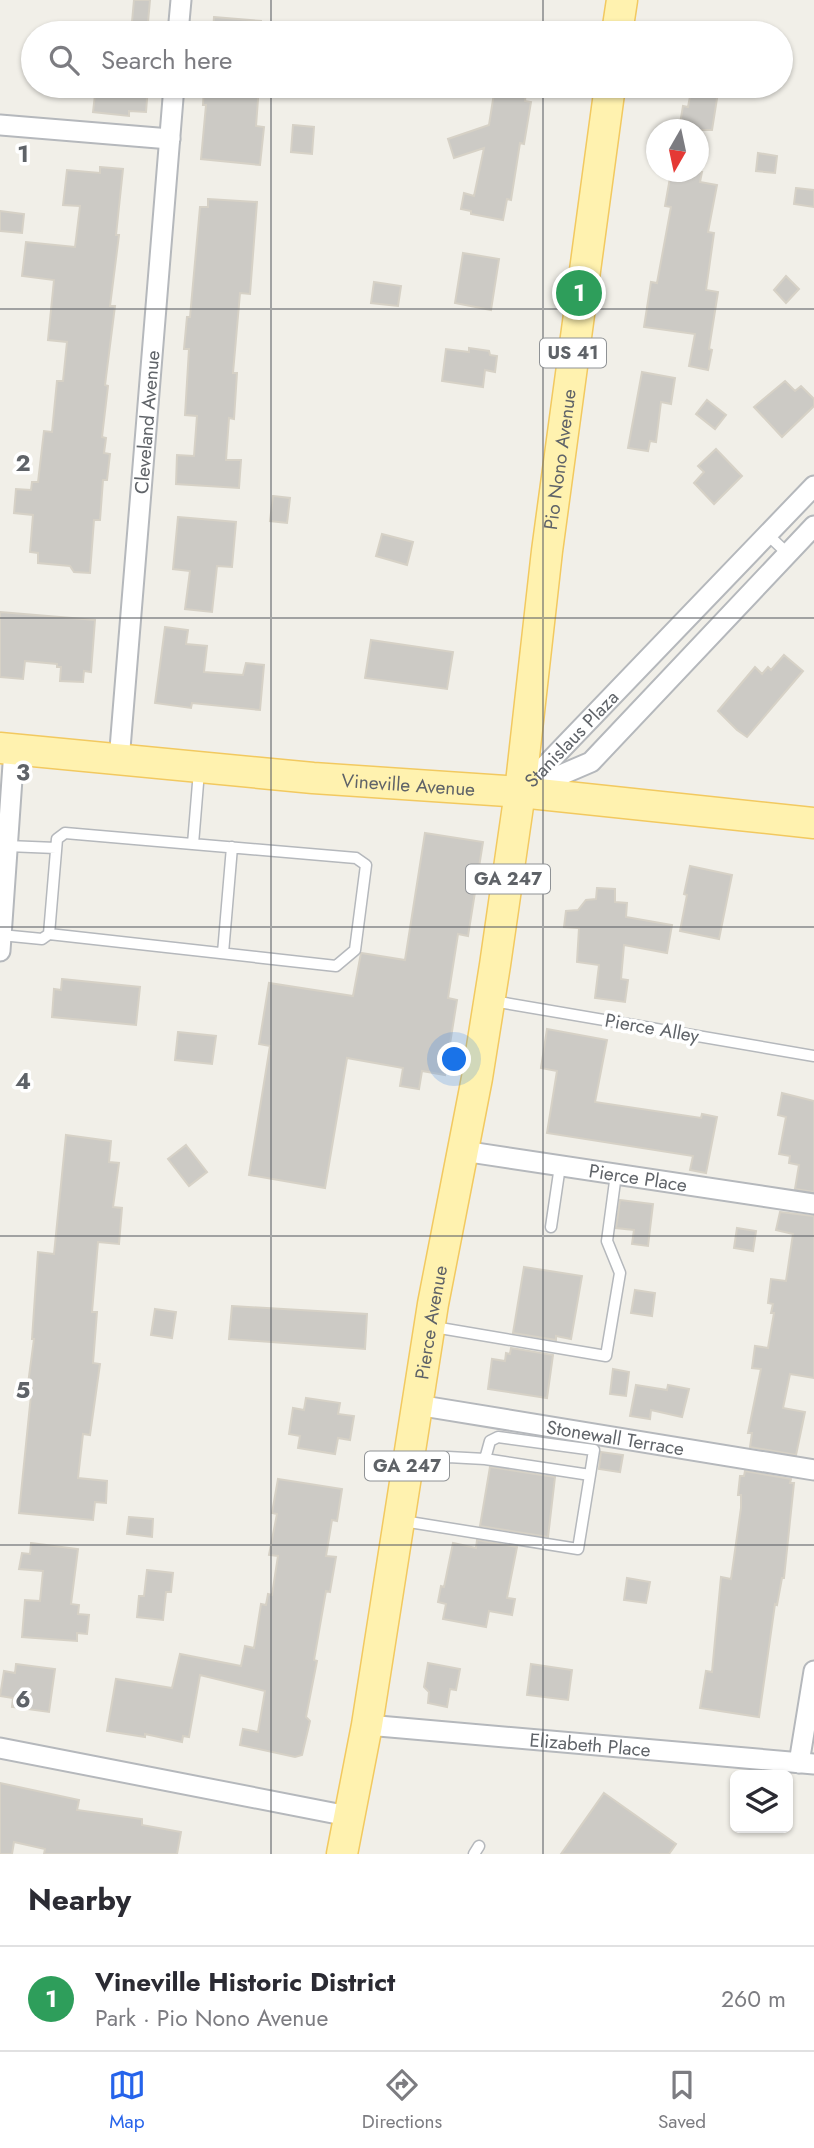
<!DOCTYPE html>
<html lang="en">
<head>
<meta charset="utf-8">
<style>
	body { margin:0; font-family:Jost,sans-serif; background:#f2f2f3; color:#2b2b33 }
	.controls { position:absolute; right:21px; bottom:21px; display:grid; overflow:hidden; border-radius:10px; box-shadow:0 2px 5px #0004 }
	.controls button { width:63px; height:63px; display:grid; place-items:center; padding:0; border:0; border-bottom:2px solid #e1e1e2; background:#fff; color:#2b2b33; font:35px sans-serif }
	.compass { position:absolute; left:646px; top:119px; width:63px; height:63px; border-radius:50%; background:#fff; box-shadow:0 2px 5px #0004; rotate:189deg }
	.you { position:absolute; left:455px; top:1060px; width:24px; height:24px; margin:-18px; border:5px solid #fff; border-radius:50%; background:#1a73e8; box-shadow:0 0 0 10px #1a73e833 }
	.badge { display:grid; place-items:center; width:46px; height:46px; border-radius:50%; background:#2563eb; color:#fff; font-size:23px; font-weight:700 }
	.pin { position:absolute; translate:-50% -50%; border:4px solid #fff; box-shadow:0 2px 7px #0006 }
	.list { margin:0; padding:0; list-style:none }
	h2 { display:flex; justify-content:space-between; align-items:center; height:91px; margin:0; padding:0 28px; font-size:30px }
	h2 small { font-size:23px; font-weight:400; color:#7c7c81 }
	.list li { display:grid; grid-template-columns:46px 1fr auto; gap:21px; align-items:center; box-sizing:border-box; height:105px; padding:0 28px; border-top:2px solid #e1e1e2 }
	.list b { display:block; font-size:26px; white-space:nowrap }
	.list p { margin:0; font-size:23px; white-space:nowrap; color:#7c7c81 }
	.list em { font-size:23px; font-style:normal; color:#7c7c81 }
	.icon { flex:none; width:38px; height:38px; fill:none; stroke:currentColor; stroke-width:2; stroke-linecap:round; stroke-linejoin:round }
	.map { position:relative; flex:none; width:814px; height:1854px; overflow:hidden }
	.search { position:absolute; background:#fff; box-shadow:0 2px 5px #0004; left:21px; right:21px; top:21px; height:77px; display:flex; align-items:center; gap:18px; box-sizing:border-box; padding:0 24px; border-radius:38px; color:#7c7c81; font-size:26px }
	.sheet { height:196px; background:#fff }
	nav { display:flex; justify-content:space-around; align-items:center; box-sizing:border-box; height:98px; border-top:2px solid #e1e1e2; background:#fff; font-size:19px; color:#7c7c81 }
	nav a { display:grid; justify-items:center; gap:4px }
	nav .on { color:#2563eb }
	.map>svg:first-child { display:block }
	.building { fill:#cccac5; stroke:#d6d1c6; stroke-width:2 }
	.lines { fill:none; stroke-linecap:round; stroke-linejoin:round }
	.lane-casing { stroke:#b5b8bc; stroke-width:13 }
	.street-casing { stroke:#b5b8bc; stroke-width:23 }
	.primary-casing { stroke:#f2c960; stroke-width:33 }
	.lane { stroke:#fff; stroke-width:10 }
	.street { stroke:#fff; stroke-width:19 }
	.primary { stroke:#fff2af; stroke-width:30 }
	.grid { fill:none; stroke:#5f6368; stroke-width:2; stroke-opacity:0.55 }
	.labels { text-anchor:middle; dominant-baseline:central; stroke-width:7; stroke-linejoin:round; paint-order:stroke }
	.shield { fill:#fff; stroke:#8f9295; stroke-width:2 }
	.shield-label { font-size:18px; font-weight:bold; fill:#5f6368 }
	.street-label { font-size:19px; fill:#5f6368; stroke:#fff }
	.grid-label { font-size:23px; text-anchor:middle; font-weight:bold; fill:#5f6368; stroke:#fff; stroke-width:7; stroke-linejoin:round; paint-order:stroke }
</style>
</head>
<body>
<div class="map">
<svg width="814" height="1854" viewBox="0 0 814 1854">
	<rect width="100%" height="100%" fill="#f1efe8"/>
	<path class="building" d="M 134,0 L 150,0 L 147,33 L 131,33 Z
		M 214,17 L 261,21 L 261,33 L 213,33 Z
		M 96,86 L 148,87 L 146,112 L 129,111 L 129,116 L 93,112 Z
		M 208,86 L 259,86 L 256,126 L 264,127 L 260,165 L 201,159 L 206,105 L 203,105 L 204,89 L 208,90 Z
		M 692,86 L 719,86 L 712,130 L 685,130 L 685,125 L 680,124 L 683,106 L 688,107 Z
		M 495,87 L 526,92 L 525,101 L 531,102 L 524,144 L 520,143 L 511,200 L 507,199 L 503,220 L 471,214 L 471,211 L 461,209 L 464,193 L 474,196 L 484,148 L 454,158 L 448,139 L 489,125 Z
		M 293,125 L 314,127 L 312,154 L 291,152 Z
		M 758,153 L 777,156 L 775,173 L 756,171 Z
		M 100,167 L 123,169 L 116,235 L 119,235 L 110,306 L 115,306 L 105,385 L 108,386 L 102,437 L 106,438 L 104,453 L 110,454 L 107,480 L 103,480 L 100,520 L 94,520 L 90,573 L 74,572 L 70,566 L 38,563 L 38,553 L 30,552 L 33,515 L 14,513 L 16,489 L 31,490 L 32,482 L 38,482 L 44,431 L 52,432 L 57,381 L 63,381 L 67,342 L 48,340 L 54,280 L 22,276 L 26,242 L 75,247 L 80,206 L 63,205 L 67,170 L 100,173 Z
		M 671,172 L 702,172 L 700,182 L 717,185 L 708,232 L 714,233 L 706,290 L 718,292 L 709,349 L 712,350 L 708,370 L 689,366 L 695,334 L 644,327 L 651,282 L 657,283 L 671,207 L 665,206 Z
		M 796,188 L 814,190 L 814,207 L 794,204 Z
		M 208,199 L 257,202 L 250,294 L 240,293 L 233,373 L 237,373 L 234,419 L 229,418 L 226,460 L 241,460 L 239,488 L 176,484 L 177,455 L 194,456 L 197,416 L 185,415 L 189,349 L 184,349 L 187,317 L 190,317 L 200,207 L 208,207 Z
		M 0,211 L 24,214 L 22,233 L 0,231 Z
		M 463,253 L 499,259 L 491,310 L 455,303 Z
		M 786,276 L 799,289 L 786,303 L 774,290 Z
		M 374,282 L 401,286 L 398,306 L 371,303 Z
		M 469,348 L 489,351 L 490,355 L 497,356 L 495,372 L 485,370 L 483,387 L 442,381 L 446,349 L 469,352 Z
		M 642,372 L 675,378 L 671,404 L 661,402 L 656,442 L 650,441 L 648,451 L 628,448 Z
		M 785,381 L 795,391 L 801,386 L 814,399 L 814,406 L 782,437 L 754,407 Z
		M 707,400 L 726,415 L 715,429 L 696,414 Z
		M 716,449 L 742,476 L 714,504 L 694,483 L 704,472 L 698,466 Z
		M 273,496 L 290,498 L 287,523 L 270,521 Z
		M 178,517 L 236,522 L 232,567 L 217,566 L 212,612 L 185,609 L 190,571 L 173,569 Z
		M 382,534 L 413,542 L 407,565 L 376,556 Z
		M 0,612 L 95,620 L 91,672 L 84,671 L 83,682 L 60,681 L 61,667 L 57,667 L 57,664 L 25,661 L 23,679 L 0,677 Z
		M 165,627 L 188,630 L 186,644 L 207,646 L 204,672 L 243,675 L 246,663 L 264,665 L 260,710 L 192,703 L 191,708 L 155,703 Z
		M 371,640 L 453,652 L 447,689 L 365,678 Z
		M 784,655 L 803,671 L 747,737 L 737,730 L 718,711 L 755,667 L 762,674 L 768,667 L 771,670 Z
		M 425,833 L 483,842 L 468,936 L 458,934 L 448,998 L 457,1000 L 445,1075 L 422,1071 L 419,1089 L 400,1086 L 403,1068 L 347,1058 L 325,1188 L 249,1175 L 270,1046 L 259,1044 L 269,983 L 353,996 L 361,953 L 405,960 Z
		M 690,866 L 732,875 L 719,939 L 680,931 L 687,895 L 684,894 Z
		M 597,888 L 615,889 L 615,902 L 627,903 L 626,917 L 672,925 L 667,953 L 624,945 L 621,979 L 628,980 L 625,1002 L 595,998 L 599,965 L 577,962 L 579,928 L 564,927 L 566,911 L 578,910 L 586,900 L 596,899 Z
		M 62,979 L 140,987 L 136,1025 L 52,1017 L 54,989 L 61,990 Z
		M 547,1029 L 607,1040 L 595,1102 L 701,1118 L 702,1114 L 717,1117 L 706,1173 L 690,1170 L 693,1156 L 547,1133 L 557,1071 L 541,1068 Z
		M 178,1032 L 216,1036 L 212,1064 L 175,1060 Z
		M 782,1093 L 814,1101 L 814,1192 L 795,1189 L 799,1165 L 789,1163 L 790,1156 L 779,1154 L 786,1117 L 778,1115 Z
		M 66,1135 L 111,1141 L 109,1162 L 119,1163 L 113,1207 L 122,1208 L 119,1244 L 98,1242 L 92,1312 L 97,1312 L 93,1363 L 100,1364 L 90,1435 L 83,1434 L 78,1478 L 107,1481 L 106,1503 L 95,1502 L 93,1520 L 19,1513 L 32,1385 L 28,1384 L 34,1339 L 32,1339 L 38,1252 L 54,1254 Z
		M 186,1145 L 207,1172 L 189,1186 L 168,1159 Z
		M 620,1200 L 653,1204 L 648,1246 L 632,1244 L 634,1230 L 616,1228 Z
		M 780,1212 L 814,1216 L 814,1378 L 790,1374 L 783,1408 L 805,1412 L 796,1455 L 750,1447 L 752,1433 L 748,1433 L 761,1369 L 752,1368 L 755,1346 L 768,1348 L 774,1313 L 771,1313 L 773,1304 L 768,1303 L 771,1279 L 786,1281 L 793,1234 L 776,1230 Z
		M 737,1228 L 756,1231 L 753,1251 L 734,1248 Z
		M 524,1267 L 582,1276 L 571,1339 L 556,1336 L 556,1340 L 513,1333 Z
		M 635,1290 L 655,1293 L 652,1316 L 631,1313 Z
		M 232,1306 L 367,1314 L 365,1349 L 229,1339 Z
		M 155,1309 L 176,1312 L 172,1338 L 151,1335 Z
		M 511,1348 L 553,1355 L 547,1398 L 488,1389 L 492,1359 L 505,1361 L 506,1353 L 510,1354 Z
		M 613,1369 L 629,1372 L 626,1396 L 610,1394 Z
		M 636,1385 L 667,1390 L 668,1385 L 689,1389 L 682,1417 L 651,1410 L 650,1419 L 630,1416 Z
		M 306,1398 L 340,1403 L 338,1414 L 354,1416 L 350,1440 L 338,1438 L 335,1454 L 298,1448 L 300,1436 L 289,1434 L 293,1408 L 304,1410 Z
		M 601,1452 L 623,1455 L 620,1472 L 599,1469 Z
		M 490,1467 L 555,1477 L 548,1537 L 480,1526 Z
		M 745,1471 L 791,1479 L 790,1483 L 794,1483 L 784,1578 L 782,1578 L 777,1605 L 775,1604 L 759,1717 L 700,1708 L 706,1671 L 712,1672 L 721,1577 L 731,1579 L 741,1508 L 741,1495 L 738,1495 L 740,1476 L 744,1476 Z
		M 278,1479 L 342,1489 L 337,1521 L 332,1520 L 326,1556 L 336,1557 L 330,1592 L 326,1591 L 314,1660 L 317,1661 L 306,1717 L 310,1721 L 302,1755 L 295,1757 L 240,1745 L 243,1729 L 258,1732 L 265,1691 L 200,1675 L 189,1737 L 183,1736 L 182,1742 L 145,1734 L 145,1737 L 107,1731 L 116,1679 L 172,1688 L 180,1654 L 241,1666 L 245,1646 L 254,1648 L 261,1604 L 266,1605 L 268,1594 L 272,1595 L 278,1556 L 269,1555 L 277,1514 L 272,1513 Z
		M 129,1517 L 153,1519 L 152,1537 L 127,1534 Z
		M 477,1540 L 517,1547 L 507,1598 L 515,1599 L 512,1615 L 489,1611 L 486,1627 L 443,1619 L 446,1604 L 438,1602 L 441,1586 L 444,1587 L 453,1543 L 476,1548 Z
		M 31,1543 L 78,1549 L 71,1604 L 79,1605 L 78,1614 L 89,1615 L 87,1634 L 77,1633 L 77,1641 L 22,1637 L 25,1600 L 40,1601 L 43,1571 L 19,1569 L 22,1553 L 30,1554 Z
		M 147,1570 L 173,1573 L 171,1592 L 166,1592 L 163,1620 L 137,1617 L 139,1596 L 144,1596 Z
		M 627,1578 L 650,1582 L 646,1603 L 624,1600 Z
		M 428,1663 L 460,1669 L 456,1690 L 450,1689 L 447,1707 L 428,1703 L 429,1692 L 424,1687 Z
		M 16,1664 L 55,1669 L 49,1712 L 12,1707 L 13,1698 L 0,1696 L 4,1671 L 15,1673 Z
		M 531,1664 L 572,1670 L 568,1700 L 527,1695 Z
		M 0,1783 L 79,1800 L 77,1810 L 142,1819 L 142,1825 L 181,1832 L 177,1854 L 44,1854 L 45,1849 L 14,1842 L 12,1854 L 0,1854 Z
		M 604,1793 L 676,1844 L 669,1854 L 561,1854 Z"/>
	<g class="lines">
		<defs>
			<path id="lane" d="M 768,535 L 787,553
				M 193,844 L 199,771
				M 7,846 L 56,848
				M 1,935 L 42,939 L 49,934 L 336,966 L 355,950 L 366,865 L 356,858 L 65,833 L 57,839 L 49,934
				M 223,953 L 232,847
				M 493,1001 L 814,1056
				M 551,1227 L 560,1166
				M 434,1327 L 606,1356 L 620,1273 L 607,1241 L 616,1174
				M 485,1459 L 490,1441 L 498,1437 L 594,1450 L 590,1475
				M 403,1521 L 578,1549 L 590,1475 L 485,1459 L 448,1457 L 412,1462
				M 474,1854 L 479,1846"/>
			<g id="street">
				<path d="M 178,33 L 181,0"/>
				<path d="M 0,125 L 170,139"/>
				<path id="s1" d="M 119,761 L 174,86"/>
				<path d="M 528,789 L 591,762 L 814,526"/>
				<path id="s2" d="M 520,792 L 814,486"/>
				<path d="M 0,951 L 14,750"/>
				<path id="s3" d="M 463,1151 L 814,1204"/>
				<path id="s4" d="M 417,1405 L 814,1470"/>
				<path id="s5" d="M 367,1725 L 814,1764"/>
				<path d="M 0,1748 L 348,1816"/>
				<path d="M 799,1763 L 814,1671"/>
			</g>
			<g id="primary">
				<path d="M 617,33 L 622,0"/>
				<path id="s6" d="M 0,748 L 313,778 L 520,792 L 814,823"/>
				<path id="s7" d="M 342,1854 L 367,1725 L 433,1304 L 477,1078 L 495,965 L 520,792 L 547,551 L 610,86"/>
			</g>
		</defs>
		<use href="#lane" class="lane-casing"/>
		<use href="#street" class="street-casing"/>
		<use href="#primary" class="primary-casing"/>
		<use href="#lane" class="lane"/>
		<use href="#street" class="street"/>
		<use href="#primary" class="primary"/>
	</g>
	<path class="grid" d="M 271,0 L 271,33M 543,0 L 543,33M 271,86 L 271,1854M 543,86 L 543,1854M 0,309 L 814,309M 0,618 L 814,618M 0,927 L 814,927M 0,1236 L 814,1236M 0,1545 L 814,1545"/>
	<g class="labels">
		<g class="shield">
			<rect x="540" y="338.5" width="66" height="29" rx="5"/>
			<rect x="466" y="864.5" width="84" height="29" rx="5"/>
			<rect x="365" y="1451.5" width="84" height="29" rx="5"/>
		</g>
		<g class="shield-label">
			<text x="573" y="353">US 41</text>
			<text x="508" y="879">GA 247</text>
			<text x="407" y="1466">GA 247</text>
		</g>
		<g class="street-label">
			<text stroke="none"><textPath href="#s1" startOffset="340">Cleveland Avenue</textPath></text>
			<text stroke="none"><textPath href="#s7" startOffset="1412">Pio Nono Avenue</textPath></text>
			<text stroke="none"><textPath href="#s2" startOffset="74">Stanislaus Plaza</textPath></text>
			<text stroke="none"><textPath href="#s6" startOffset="410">Vineville Avenue</textPath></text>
			<text transform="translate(652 1028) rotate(10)">Pierce Alley</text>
			<text stroke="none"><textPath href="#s3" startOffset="177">Pierce Place</textPath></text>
			<text stroke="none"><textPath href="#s7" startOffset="539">Pierce Avenue</textPath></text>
			<text stroke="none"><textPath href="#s4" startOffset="201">Stonewall Terrace</textPath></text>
			<text stroke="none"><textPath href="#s5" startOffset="224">Elizabeth Place</textPath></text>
		</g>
	</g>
	<g class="grid-label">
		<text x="23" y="162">1</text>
		<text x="23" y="471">2</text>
		<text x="23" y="780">3</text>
		<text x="23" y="1089">4</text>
		<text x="23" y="1398">5</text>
		<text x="23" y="1707">6</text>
	</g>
</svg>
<div class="controls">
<button><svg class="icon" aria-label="layers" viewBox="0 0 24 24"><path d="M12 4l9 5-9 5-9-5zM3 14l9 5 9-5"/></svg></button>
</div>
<svg class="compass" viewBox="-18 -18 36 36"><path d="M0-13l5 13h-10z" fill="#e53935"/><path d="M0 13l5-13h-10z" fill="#7c7c81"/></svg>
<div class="you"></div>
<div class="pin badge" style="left:579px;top:293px;background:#2e9e5b">1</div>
<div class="search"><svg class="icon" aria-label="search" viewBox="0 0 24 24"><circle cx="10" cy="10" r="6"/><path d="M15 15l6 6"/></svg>Search here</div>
</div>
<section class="sheet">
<h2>Nearby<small></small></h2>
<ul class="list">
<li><span class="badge" style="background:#2e9e5b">1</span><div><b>Vineville Historic District</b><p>Park · Pio Nono Avenue</p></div><em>260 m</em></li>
</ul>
</section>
<nav>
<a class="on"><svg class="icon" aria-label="map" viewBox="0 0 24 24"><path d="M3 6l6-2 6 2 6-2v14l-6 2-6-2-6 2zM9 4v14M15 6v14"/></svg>Map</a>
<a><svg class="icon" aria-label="directions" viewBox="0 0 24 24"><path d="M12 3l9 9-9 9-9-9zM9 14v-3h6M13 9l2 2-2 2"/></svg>Directions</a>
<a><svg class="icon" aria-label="saved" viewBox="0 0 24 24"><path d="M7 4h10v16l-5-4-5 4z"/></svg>Saved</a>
</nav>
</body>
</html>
